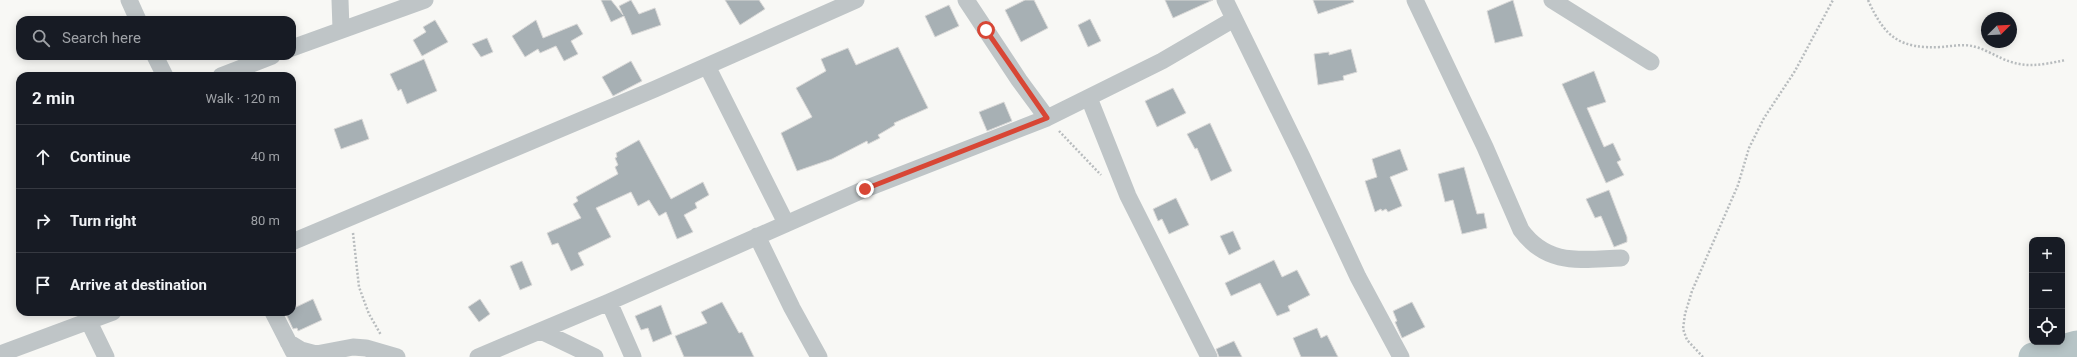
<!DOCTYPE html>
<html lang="en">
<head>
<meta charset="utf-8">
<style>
	body { margin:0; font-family:Roboto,sans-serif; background:#242831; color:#f1f3f6 }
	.controls { position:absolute; right:12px; bottom:12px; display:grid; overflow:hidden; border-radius:8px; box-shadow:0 2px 10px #0003 }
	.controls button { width:36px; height:36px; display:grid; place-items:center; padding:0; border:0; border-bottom:1px solid #363941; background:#171b24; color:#f1f3f6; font:20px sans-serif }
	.compass { position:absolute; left:1981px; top:12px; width:36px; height:36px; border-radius:50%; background:#171b24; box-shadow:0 2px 10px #0003; rotate:66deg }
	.stop { position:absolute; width:12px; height:12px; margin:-9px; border:3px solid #d84635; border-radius:50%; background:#fff }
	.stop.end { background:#d84635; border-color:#fff; box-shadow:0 1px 4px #0008 }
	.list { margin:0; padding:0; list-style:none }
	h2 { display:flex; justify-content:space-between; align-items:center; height:52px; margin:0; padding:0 16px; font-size:17px }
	h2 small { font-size:13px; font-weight:400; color:#9ea1a6 }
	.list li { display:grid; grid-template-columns:26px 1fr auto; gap:12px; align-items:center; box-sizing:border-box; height:64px; padding:0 16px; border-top:1px solid #363941 }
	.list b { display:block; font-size:15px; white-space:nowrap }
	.list em { font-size:13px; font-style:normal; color:#9ea1a6 }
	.icon { flex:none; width:22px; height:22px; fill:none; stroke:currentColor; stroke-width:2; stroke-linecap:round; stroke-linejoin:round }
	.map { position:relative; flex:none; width:2077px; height:357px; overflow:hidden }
	.search { position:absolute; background:#171b24; box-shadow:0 2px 10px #0003; left:16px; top:16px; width:280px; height:44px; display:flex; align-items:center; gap:10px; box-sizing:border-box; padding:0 14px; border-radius:12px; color:#9ea1a6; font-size:15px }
	.panel { position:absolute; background:#171b24; box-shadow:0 2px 10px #0003; left:16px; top:72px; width:280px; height:244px; border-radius:12px }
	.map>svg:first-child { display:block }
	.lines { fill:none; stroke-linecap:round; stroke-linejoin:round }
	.river { stroke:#b6c4c6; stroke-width:29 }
	.building { fill:#a7b0b4; stroke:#dad9d8 }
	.path { stroke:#b8bcbe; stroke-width:2.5; stroke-dasharray:2 2; stroke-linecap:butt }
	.street { stroke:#bfc5c7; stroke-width:17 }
	.route { stroke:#d84635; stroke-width:5 }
</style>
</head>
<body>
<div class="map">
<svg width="2077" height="357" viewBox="0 0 2077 357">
	<rect width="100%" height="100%" fill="#f8f8f5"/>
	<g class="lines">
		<path class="river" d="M 2033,357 L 2077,345"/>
	</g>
	<path class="building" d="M 601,0 L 611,0 L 623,15 L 619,6 L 631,0 L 639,14 L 655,8 L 661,25 L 632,35 L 624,16 L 611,22 Z
		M 725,0 L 759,0 L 765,9 L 740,25 Z
		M 1025,0 L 1034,0 L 1048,28 L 1021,42 L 1005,10 Z
		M 1165,0 L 1213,0 L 1173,18 Z
		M 1313,0 L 1353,0 L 1354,2 L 1318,14 Z
		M 1513,0 L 1523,36 L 1495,43 L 1487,11 Z
		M 949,5 L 959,26 L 935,37 L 925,16 Z
		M 1090,19 L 1101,41 L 1088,47 L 1078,25 Z
		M 435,20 L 448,42 L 422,56 L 413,40 L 426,32 L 423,27 Z
		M 536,20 L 543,38 L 577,24 L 583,34 L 571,41 L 578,54 L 564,61 L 556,46 L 540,53 L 538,49 L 525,57 L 512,36 Z
		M 487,38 L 493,52 L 481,57 L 472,44 Z
		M 898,47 L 928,108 L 894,123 L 895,125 L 878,135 L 880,138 L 868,144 L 867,141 L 832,159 L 797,171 L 781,133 L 812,117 L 796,88 L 826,71 L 821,59 L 848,48 L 856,65 Z
		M 1351,49 L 1357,72 L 1343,76 L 1344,80 L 1318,85 L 1314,54 L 1329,52 L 1329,55 Z
		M 424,59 L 437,91 L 407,104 L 401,89 L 398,91 L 390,74 Z
		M 631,61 L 642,81 L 613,96 L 602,77 Z
		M 1594,71 L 1606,102 L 1587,108 L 1604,147 L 1613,143 L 1621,160 L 1617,162 L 1624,175 L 1606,183 L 1562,84 Z
		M 1173,88 L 1186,113 L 1157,127 L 1145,101 Z
		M 1004,102 L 1012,121 L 987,131 L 979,112 Z
		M 362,119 L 369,139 L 341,149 L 334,129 Z
		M 1210,123 L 1232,171 L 1211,181 L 1197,148 L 1195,149 L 1187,134 Z
		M 639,140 L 671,199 L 703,182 L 709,195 L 695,203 L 697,208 L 684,215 L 693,232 L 677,239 L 666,212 L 659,216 L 649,200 L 638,206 L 631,192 L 596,208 L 611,237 L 578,253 L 584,265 L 571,271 L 558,243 L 552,245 L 547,233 L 581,218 L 573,204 L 578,201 L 576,197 L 618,174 L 615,167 L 618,165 L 615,158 L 617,157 L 616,153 Z
		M 1400,149 L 1408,170 L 1390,177 L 1402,206 L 1388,212 L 1386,209 L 1382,211 L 1381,209 L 1375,212 L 1365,181 L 1377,177 L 1372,159 Z
		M 1464,167 L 1477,214 L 1484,213 L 1487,228 L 1462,234 L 1453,200 L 1445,202 L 1438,174 Z
		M 1609,190 L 1627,237 L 1627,242 L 1614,247 L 1601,216 L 1595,218 L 1586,199 Z
		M 1176,198 L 1189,225 L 1169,234 L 1162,219 L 1158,221 L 1153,209 Z
		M 1233,231 L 1241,249 L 1229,255 L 1220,236 Z
		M 1274,260 L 1282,277 L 1297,270 L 1310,295 L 1288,306 L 1290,311 L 1277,316 L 1260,283 L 1231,296 L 1225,283 Z
		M 522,261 L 532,285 L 520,290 L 510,266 Z
		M 313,299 L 322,320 L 298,331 L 297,328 L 293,329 L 285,312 L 292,312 L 292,309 Z
		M 480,299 L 490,314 L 479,322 L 468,307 Z
		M 722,302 L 739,333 L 742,332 L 754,357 L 684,357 L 675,336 L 707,323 L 701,312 Z
		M 1412,302 L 1425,327 L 1402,338 L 1395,322 L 1397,321 L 1393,311 Z
		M 661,305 L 672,334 L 653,342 L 648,328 L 641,330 L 635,316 Z
		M 1317,328 L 1321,338 L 1327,335 L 1338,357 L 1301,357 L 1293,338 Z
		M 1234,341 L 1242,357 L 1219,357 L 1216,349 Z"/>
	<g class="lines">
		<path class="path" d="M 1868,0 C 1885,38 1900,49 1942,47 C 1952,46 1963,44 1972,46 C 1982,48 1992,54 2001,58 C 2025,69 2040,65 2066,60
			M 1059,131 L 1101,175
			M 353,233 L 359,287 L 369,314 L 381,335
			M 1703,357 L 1687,340 L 1683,329 L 1685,314 L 1692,291 L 1738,185 L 1749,148 L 1764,118 L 1795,71 L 1833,0"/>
		<path class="street" d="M 129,0 L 138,20
			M 340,0 L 341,29
			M 966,0 L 1019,80 L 1047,118
			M 1225,0 L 1302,157 L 1358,277 L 1401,357
			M 1415,0 L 1485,147 L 1521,230 C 1548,267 1582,259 1621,258
			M 1552,0 L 1651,62
			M 292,48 L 425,0
			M 155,56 L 165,76
			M 707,66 L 786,223
			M 221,76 L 272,56
			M 1089,98 L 1128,196 L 1209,357
			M 757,236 L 792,308 L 819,357
			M 292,242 L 655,89 L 856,0
			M 609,302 L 633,357
			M 273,312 L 293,351
			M 89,322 L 106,357
			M 541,331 L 595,357
			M 288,342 L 301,350 L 316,354 L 353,347 L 366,348 L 397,357
			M 0,354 L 113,312
			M 478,357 L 609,302 L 865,189 L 1047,118 L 1162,61 L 1234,19"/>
	</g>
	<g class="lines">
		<path class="route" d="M 865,189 L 1047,118 L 986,30"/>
	</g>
</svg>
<div class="controls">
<button>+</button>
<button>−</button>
<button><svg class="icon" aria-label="locate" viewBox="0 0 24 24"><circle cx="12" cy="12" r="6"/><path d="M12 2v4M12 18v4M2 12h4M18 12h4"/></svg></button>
</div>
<svg class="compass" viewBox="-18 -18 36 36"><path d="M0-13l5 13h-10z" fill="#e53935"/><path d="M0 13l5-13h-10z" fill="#9ea1a6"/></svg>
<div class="stop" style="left:986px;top:30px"></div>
<div class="stop end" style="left:865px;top:189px"></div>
<div class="search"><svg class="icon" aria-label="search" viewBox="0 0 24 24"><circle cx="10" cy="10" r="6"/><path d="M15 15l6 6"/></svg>Search here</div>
<section class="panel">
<h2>2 min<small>Walk · 120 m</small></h2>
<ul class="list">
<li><svg class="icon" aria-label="ahead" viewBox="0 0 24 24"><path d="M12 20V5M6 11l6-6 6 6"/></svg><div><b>Continue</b></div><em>40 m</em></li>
<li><svg class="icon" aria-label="right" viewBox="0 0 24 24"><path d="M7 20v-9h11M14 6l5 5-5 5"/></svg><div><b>Turn right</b></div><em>80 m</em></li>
<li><svg class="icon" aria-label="arrive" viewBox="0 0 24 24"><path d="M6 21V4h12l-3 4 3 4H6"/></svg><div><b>Arrive at destination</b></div></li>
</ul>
</section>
</div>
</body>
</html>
